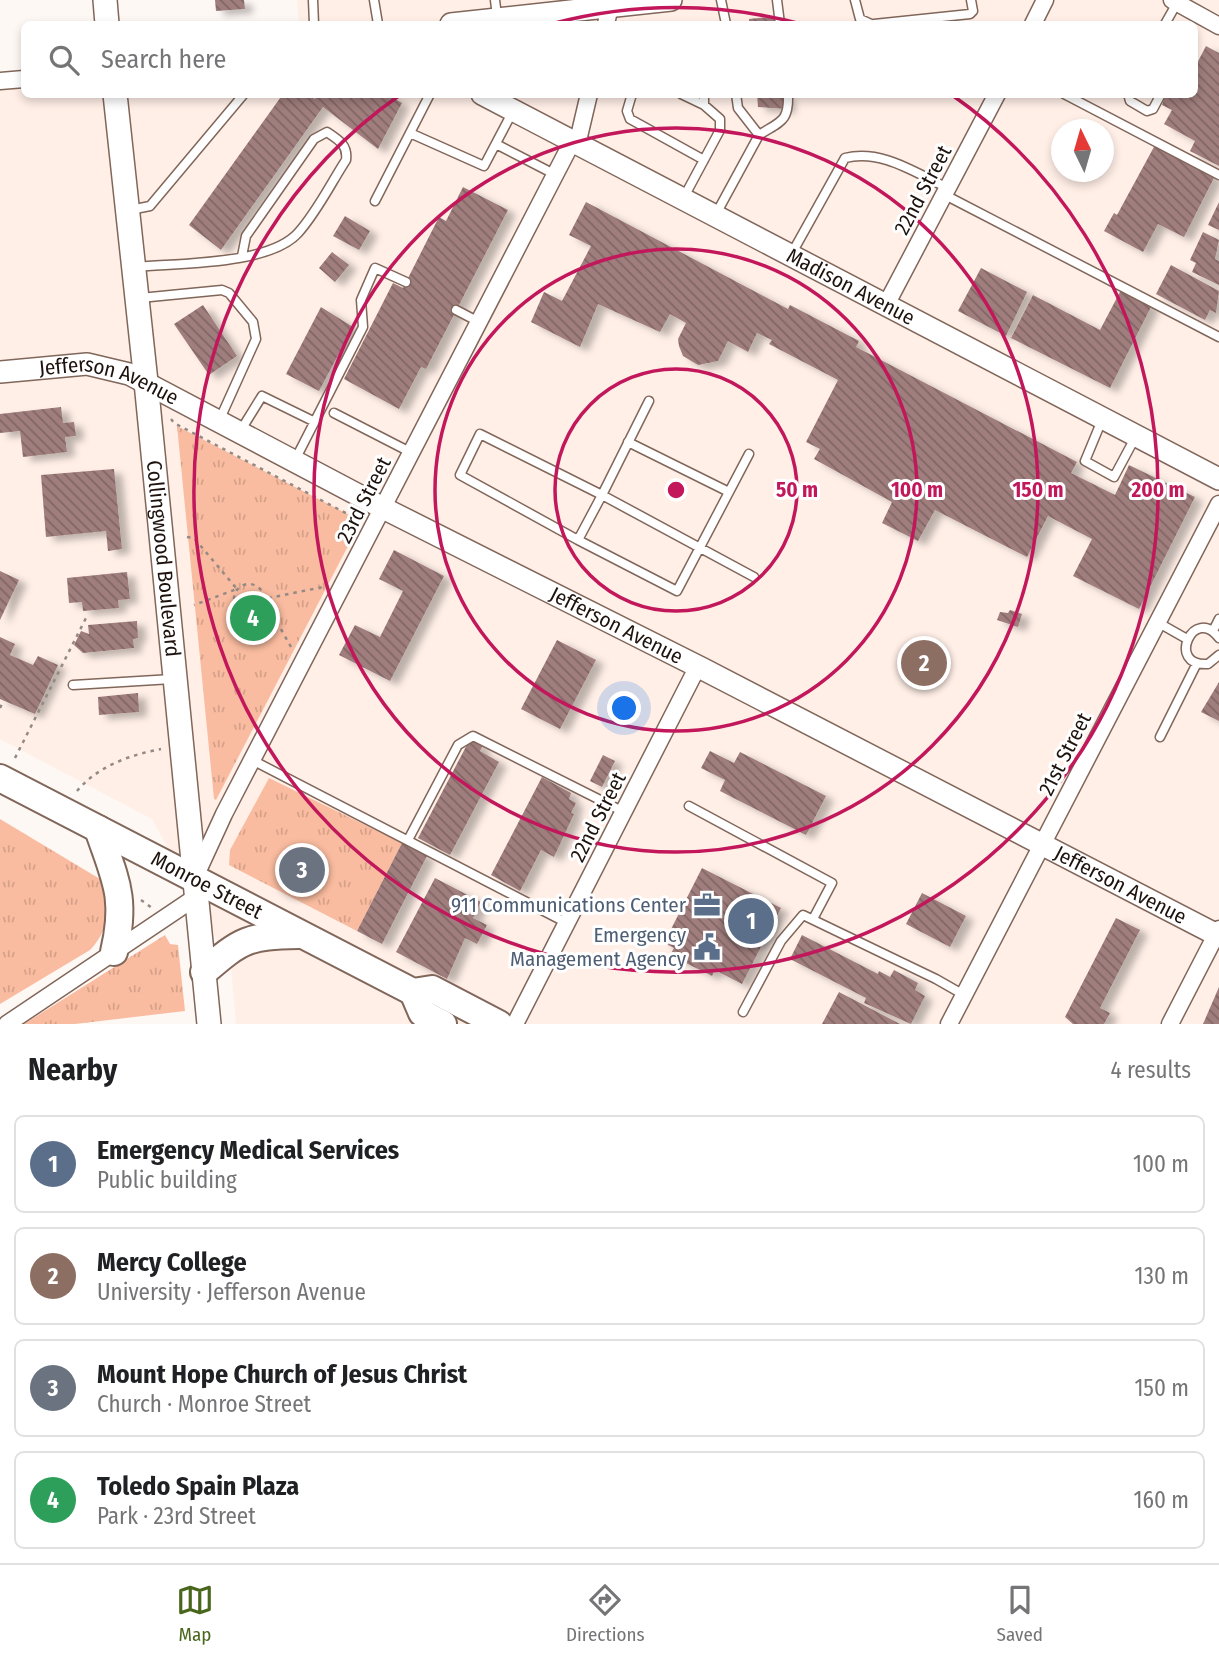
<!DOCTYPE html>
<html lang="en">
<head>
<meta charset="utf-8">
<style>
	body { margin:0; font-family:"Fira Sans Condensed",sans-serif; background:#f2f2f2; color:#202124 }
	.compass { position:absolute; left:1051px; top:119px; width:63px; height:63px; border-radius:50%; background:#fff; box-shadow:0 4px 10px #0003; rotate:355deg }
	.you { position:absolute; left:625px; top:709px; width:24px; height:24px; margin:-18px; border:5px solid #fff; border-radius:50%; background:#1a73e8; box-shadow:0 0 0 10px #1a73e833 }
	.badge { display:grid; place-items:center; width:46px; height:46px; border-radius:50%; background:#49671c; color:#fff; font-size:23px; font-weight:700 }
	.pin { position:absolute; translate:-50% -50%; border:4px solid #fff; box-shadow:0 2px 7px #0006 }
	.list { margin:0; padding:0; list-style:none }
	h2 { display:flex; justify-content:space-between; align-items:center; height:91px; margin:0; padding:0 28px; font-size:30px }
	h2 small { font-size:23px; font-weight:400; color:#757577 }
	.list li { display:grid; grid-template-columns:46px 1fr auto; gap:21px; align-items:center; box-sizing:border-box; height:98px; margin:0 14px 14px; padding:0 14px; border:2px solid #e0e0e0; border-radius:10px }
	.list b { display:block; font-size:26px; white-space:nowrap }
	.list p { margin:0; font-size:23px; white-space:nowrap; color:#757577 }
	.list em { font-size:23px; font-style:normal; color:#757577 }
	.icon { flex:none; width:38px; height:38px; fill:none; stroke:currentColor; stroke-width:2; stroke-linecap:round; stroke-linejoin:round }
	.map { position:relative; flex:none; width:1219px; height:1024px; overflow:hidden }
	.search { position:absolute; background:#fff; box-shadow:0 4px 10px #0003; left:21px; right:21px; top:21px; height:77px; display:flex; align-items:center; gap:18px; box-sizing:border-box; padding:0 24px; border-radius:10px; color:#757577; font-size:26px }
	.sheet { height:539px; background:#fff }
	nav { display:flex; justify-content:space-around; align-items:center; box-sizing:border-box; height:98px; border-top:2px solid #e0e0e0; background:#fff; font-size:19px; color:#757577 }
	nav a { display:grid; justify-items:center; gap:4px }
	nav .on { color:#49671c }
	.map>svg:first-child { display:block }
	.built { fill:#ffefe7; fill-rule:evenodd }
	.grass { fill:url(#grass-tufts) }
	.building { fill:url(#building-back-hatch); filter:url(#shadow) }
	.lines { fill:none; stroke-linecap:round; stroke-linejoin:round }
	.service-casing { stroke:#81665a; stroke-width:11 }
	.minor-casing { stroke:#81665a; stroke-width:19 }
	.tertiary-casing { stroke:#81665a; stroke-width:24 }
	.secondary-casing { stroke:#81665a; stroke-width:26 }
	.primary-casing { stroke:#81665a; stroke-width:30 }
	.path { stroke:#938a86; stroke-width:2.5; stroke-dasharray:3.5 5; stroke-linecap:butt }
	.service { stroke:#fff; stroke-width:8 }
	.minor { stroke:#fff; stroke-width:16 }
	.tertiary { stroke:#fff; stroke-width:21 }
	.secondary { stroke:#fff; stroke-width:23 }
	.primary { stroke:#fff; stroke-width:26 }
	.ring { fill:none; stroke:#c2185b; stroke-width:3.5 }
	.labels { text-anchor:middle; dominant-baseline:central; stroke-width:6; stroke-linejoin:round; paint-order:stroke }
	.street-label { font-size:21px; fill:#1d120d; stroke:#fff }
	.service-label { font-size:21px; fill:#4e5e75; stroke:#fff; text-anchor:end }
	.centre { fill:#c2185b; stroke:#fff; stroke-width:3.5 }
	.ring-label { font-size:21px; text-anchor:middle; font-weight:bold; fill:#c2185b; stroke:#fff; stroke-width:6; stroke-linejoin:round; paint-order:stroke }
</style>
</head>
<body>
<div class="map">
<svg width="1219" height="1024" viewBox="0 0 1219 1024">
	<defs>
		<pattern id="grass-tufts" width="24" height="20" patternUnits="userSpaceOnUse" patternTransform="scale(1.75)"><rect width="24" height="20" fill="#fabca0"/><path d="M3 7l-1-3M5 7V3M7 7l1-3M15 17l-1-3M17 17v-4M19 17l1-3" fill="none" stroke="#d6a189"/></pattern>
		<pattern id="building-back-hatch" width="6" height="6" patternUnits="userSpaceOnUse" patternTransform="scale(1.75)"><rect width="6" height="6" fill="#9f7e7d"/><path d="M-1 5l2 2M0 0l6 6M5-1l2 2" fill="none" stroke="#816665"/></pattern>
		<filter id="shadow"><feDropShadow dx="8" dy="4.5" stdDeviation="3.5" flood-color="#0004"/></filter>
	</defs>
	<rect width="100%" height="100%" fill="#fef8f5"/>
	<path class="built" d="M 297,0 L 1219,0 L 1219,1024 L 236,1024 L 231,966 L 152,819 L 0,739 L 0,89 L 24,87 L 24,94 L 1194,94 L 1194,24 L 299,24 ZM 1062,130 L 1104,130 L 1104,172 L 1062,172 Z"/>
	<path class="grass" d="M 177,426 L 361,521 L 216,800 L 214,799 Z
		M 269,778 L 402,843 L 357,931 L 229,865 L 230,850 Z
		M 0,819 L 100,879 C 114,902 109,931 90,950 L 0,1004 Z
		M 165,935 L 170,944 L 178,945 L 185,1011 L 75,1024 L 24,1024 Z"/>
	<path class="building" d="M 215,0 L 244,0 L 245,9 L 216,11 Z
		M 778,16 L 779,24 L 749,24 L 749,19 Z
		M 1206,46 L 1219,53 L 1219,166 L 1190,151 L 1195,141 L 1164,124 L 1172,110 L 1162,105 L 1166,94 L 1179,98 L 1181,94 L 1194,94 L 1194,69 Z
		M 283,94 L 308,94 L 315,99 L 318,94 L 386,94 L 402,103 L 378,149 L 323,107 L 221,250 L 189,225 Z
		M 757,94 L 786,94 L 788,109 L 758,107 Z
		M 1155,145 L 1215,176 L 1184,237 L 1158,224 L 1143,252 L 1104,231 L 1114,213 L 1117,215 Z
		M 463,187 L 508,210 L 426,369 L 421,367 L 399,409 L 344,379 L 393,283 L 403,288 L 439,217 L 446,221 Z
		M 586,202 L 788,309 L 790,305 L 859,341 L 856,347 L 1077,462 L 1071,473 L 1115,495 L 1129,465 L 1195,497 L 1139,609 L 1073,576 L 1092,539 L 1048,516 L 1027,557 L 935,510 L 918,541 L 882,523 L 892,502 L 814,459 L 820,449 L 806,442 L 838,380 L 769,344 L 772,340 L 757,333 L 748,352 L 728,341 L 718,361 L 698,365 L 683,356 L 679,346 L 678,339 L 686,323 L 670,314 L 660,332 L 598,304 L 580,347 L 531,322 L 544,292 L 562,301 L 591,246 L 569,235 Z
		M 1219,202 L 1219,230 L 1208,225 Z
		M 345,216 L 370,231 L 359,250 L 333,236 Z
		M 1203,232 L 1219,240 L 1215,259 L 1219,261 L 1219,285 L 1192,272 L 1196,263 L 1190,260 Z
		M 332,252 L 349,265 L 335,282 L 319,268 Z
		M 1171,265 L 1219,291 L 1216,313 L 1210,310 L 1205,320 L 1156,294 Z
		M 981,268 L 1027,292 L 1006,336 L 958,311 Z
		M 1121,290 L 1152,305 L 1110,388 L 1011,338 L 1033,295 L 1100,330 Z
		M 203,305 L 237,356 L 209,375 L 174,324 Z
		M 321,307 L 353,327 L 319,391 L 286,374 Z
		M 61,407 L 63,423 L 74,422 L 76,436 L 65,437 L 67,452 L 23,457 L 20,431 L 0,433 L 0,414 Z
		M 114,469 L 122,549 L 108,551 L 106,531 L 46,537 L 41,475 Z
		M 394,550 L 444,576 L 390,681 L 339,655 L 355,625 L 380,637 L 403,591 L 379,579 Z
		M 0,571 L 19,580 L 0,620 Z
		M 127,572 L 130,599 L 118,600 L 119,608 L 83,611 L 82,602 L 69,603 L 67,578 Z
		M 1010,610 L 1022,614 L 1018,627 L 997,620 L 1000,612 L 1008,613 Z
		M 137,621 L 138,638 L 133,639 L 134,648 L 83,653 L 74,645 L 81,631 L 89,634 L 88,625 Z
		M 0,637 L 15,644 L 10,655 L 33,665 L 38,656 L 58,665 L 35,714 L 0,699 Z
		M 557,640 L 596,660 L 560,729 L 521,709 Z
		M 1219,682 L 1219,721 L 1201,712 Z
		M 138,693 L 139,712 L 99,715 L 98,697 Z
		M 470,739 L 483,745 L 480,751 L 499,762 L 450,855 L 418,838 Z
		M 710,751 L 734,763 L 740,752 L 826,796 L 806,835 L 720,791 L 725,780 L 701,768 Z
		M 603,755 L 615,761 L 602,787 L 590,781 Z
		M 542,777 L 571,793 L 569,799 L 576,803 L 571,813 L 574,814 L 554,857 L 541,850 L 520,891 L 491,875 Z
		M 402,843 L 427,856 L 382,944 L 357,931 Z
		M 702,868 L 781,908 L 742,984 L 715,970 L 712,976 L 670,955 L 674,948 L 664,943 Z
		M 435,878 L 481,902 L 473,918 L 487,925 L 477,944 L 465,938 L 447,979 L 396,952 Z
		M 922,893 L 966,916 L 950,947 L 906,924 Z
		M 1116,918 L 1140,930 L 1100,1008 L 1110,1013 L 1104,1024 L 1073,1024 L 1065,1017 Z
		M 802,935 L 878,974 L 879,971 L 890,977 L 894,970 L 918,983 L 915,990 L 925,996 L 911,1024 L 864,1003 L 866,998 L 790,959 Z
		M 1219,987 L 1219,1024 L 1203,1024 Z
		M 839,992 L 900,1024 L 822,1024 Z"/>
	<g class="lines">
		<defs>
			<path id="service" d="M 313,0 L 314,24
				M 374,0 L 378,24
				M 495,0 L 497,16
				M 721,0 L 726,24
				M 777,0 L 780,24
				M 855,0 L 860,19 L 871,24
				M 874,24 L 970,14 L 973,11 L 971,0
				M 1165,24 L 1177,3
				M 632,94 L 627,111 L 630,119 L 704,160
				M 681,94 L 704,105
				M 736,94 L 738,108 L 759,135 C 781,121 789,122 788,94
				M 1064,94 L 1219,175
				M 1128,94 L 1130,101 L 1147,111 L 1153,109 L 1161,94
				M 410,133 L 484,166 L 513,111
				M 496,144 L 556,175
				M 945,195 L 1219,337
				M 684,197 L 720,130 L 720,119 L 704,105 L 704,94
				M 375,201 L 430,94
				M 130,210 L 150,206 L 244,94
				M 716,214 L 759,135
				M 792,253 L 845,158 C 882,149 915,173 948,188
				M 137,267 C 179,263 269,265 298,233 C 317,212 331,183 346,160 C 348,145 339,140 327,132 L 314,139 L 246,236 L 242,256
				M 140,298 L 222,290 L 229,293 L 253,322 L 256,339 L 219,421
				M 456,310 L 479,322
				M 649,401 L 602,495 L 754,577
				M 334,413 L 412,453
				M 1102,420 L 1085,461 L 1114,477 L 1136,436
				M 241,430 L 262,396 L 313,421
				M 480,434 L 602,495 L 578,540 L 460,475 Z
				M 628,442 L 729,492
				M 295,460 L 363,327 L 361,300 L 375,268 L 406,282
				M 578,540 L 677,591 L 749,454
				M 1157,622 L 1187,639
				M 1213,631 L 1219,619
				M 1219,638 C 1194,604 1165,667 1208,664 L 1219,655
				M 73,685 L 172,679
				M 1160,737 L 1197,663
				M 252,760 L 567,923
				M 689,806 L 832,883 L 813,919
				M 408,840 L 458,745 L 473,736 L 624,812
				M 743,1012 L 781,941 L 803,915 L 936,979 L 964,995"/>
			<path id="minor" d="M 1172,0 L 1219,26
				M 606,24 L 610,6
				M 1033,24 L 1045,0
				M 0,81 L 24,79
				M 577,145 L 589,94
				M 886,305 L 997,94
				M 196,875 L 224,814 L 572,142
				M 7,1024 L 196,897
				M 515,1024 L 698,666
				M 949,1024 L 1219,504
				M 1170,1024 L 1219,929"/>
			<g id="tertiary">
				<path d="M 451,24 L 671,0"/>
				<path id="s1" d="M 482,94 L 1219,479"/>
				<path id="s2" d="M 0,372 L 87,364 L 129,374 L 383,508 L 703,669 L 1219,936"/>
			</g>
			<g id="secondary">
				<path d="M 105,0 L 107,24"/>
				<path id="s3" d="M 115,94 L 146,382 L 209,1024"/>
			</g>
			<g id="primary">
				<path id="s4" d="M 0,778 L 413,992 L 432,989 L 499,1024"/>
				<path d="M 98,829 C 115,879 127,897 114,952"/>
				<path d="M 204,972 C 242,939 248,936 299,935"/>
				<path d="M 413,992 L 422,1013 L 443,1024"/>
			</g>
		</defs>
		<use href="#service" class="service-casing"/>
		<use href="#minor" class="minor-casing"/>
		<use href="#tertiary" class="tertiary-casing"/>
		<use href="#secondary" class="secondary-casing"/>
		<use href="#primary" class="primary-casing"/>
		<path class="path" d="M 171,419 L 174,423 L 359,520
			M 187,537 L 194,538 L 237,589 L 194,605
			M234 599a15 15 0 1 1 30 0a15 15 0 1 1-30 0Z
			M 291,647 L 264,599 L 323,587
			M 0,708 L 4,700
			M 15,758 L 86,618
			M 77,791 C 98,766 130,755 161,749
			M 141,900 L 152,908"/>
		<use href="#service" class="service"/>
		<use href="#minor" class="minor"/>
		<use href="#tertiary" class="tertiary"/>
		<use href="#secondary" class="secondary"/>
		<use href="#primary" class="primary"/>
	</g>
	<g class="ring">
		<circle cx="676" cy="490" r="121"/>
		<circle cx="676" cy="490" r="241"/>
		<circle cx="676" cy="490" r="362"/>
		<path d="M551 24A482 482 0 0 1 801 24M952 95A482 482 0 1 1 400 95"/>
	</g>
	<defs>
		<symbol id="office-bare" viewBox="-9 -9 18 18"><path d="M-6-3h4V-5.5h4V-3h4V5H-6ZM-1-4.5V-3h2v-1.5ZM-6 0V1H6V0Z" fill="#5c6f8a" stroke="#fff" stroke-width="2.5" paint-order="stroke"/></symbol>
		<symbol id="civic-bare" viewBox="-9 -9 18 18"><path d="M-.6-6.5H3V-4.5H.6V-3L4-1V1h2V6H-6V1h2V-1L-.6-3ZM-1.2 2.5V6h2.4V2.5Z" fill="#5c6f8a" stroke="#fff" stroke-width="2.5" paint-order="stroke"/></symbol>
	</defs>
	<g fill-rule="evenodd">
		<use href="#office-bare" x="688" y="886" width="38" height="38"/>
		<use href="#civic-bare" x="688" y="928" width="38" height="38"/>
	</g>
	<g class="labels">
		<g class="street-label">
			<text transform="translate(923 190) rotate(-62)">22nd Street</text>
			<text stroke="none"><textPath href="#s1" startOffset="416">Madison Avenue</textPath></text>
			<text stroke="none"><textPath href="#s2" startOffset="112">Jefferson Avenue</textPath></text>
			<text transform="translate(364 500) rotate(-63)">23rd Street</text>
			<text stroke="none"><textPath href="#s3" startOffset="467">Collingwood Boulevard</textPath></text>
			<text stroke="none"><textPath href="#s2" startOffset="679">Jefferson Avenue</textPath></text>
			<text transform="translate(1065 754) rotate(-63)">21st Street</text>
			<text transform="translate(598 817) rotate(-63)">22nd Street</text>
			<text stroke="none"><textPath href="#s4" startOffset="233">Monroe Street</textPath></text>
			<text stroke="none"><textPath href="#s2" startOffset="1246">Jefferson Avenue</textPath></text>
		</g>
		<g class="service-label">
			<text x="686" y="905">911 Communications Center</text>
			<text x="686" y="935">Emergency<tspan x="686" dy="24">Management Agency</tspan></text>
		</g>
	</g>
	<circle cx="676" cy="490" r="10" class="centre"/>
	<g class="ring-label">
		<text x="797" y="497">50 m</text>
		<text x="917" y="497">100 m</text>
		<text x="1038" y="497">150 m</text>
		<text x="1158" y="497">200 m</text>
	</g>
</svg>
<svg class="compass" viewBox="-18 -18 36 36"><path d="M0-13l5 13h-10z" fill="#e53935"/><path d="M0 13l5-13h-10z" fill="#757577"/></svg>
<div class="you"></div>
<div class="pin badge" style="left:751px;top:921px;background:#5c6f8a">1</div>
<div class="pin badge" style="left:924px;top:663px;background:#8d6e63">2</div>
<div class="pin badge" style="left:302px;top:870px;background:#6b7280">3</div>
<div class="pin badge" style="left:253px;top:618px;background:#2e9e5b">4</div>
<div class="search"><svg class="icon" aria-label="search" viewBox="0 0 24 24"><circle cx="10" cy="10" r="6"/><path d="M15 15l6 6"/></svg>Search here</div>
</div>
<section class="sheet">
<h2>Nearby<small>4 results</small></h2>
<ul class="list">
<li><span class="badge" style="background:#5c6f8a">1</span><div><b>Emergency Medical Services</b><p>Public building</p></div><em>100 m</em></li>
<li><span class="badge" style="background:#8d6e63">2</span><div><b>Mercy College</b><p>University · Jefferson Avenue</p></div><em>130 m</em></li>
<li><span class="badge" style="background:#6b7280">3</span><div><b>Mount Hope Church of Jesus Christ</b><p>Church · Monroe Street</p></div><em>150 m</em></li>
<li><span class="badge" style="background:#2e9e5b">4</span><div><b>Toledo Spain Plaza</b><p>Park · 23rd Street</p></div><em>160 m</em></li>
</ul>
</section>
<nav>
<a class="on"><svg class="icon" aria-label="map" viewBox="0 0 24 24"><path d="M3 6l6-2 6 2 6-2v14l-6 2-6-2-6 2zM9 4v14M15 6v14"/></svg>Map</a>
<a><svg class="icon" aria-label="directions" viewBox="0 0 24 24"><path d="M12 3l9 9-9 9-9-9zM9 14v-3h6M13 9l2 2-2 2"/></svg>Directions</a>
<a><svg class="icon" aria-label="saved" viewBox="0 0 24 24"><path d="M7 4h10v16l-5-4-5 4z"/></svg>Saved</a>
</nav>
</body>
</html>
